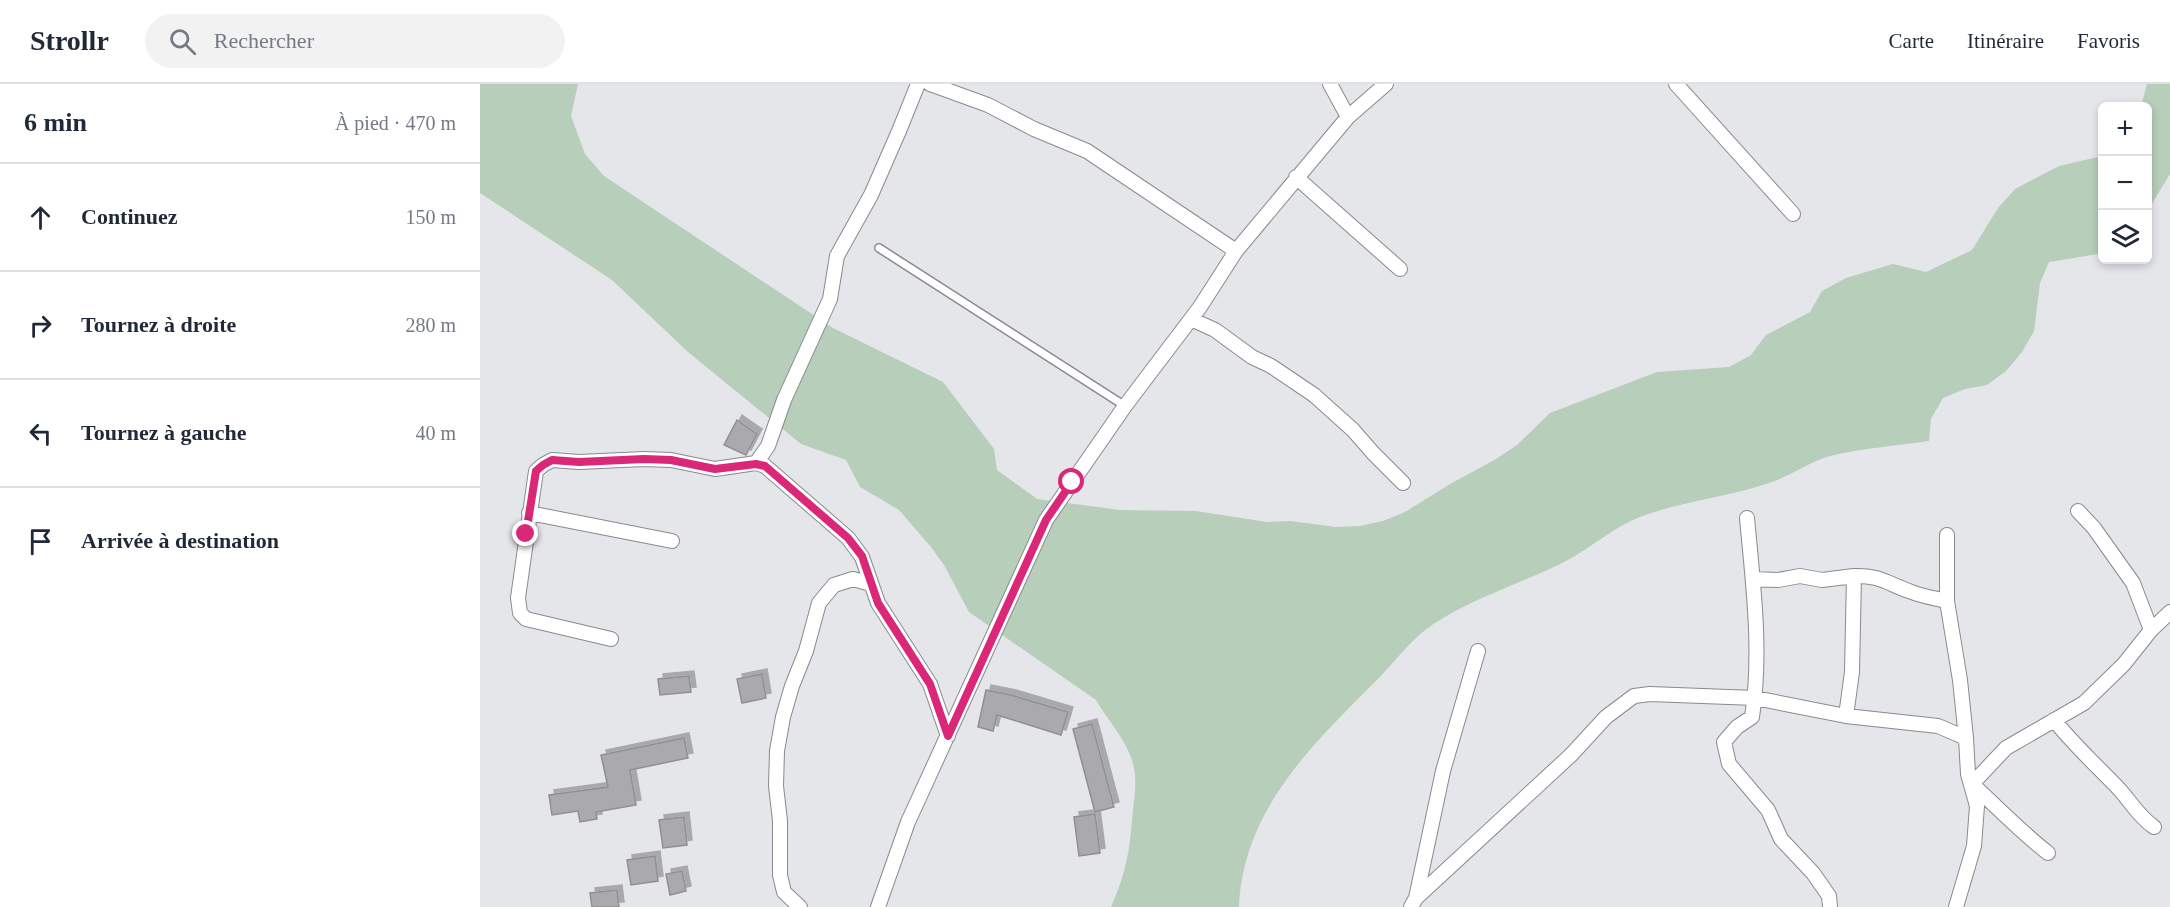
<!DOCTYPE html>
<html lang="fr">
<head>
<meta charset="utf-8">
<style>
	body { margin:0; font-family:"Times New Roman",serif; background:#f2f2f3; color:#1f2937 }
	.controls { position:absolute; right:18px; top:18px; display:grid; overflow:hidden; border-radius:9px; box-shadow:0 3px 9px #0003 }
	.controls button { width:54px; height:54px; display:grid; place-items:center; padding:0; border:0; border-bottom:2px solid #e0e1e3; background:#fff; color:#1f2937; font:30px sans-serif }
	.stop { position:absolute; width:18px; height:18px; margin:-14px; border:4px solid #db2777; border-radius:50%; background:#fff }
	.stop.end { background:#db2777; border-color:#fff; box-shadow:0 2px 6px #0008 }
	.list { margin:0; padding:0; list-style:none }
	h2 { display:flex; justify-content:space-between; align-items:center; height:78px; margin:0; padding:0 24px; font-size:26px }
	h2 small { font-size:20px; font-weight:400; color:#747a83 }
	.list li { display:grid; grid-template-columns:39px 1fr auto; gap:18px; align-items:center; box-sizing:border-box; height:108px; padding:0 24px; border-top:2px solid #e0e1e3 }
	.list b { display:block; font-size:22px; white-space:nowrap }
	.list em { font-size:20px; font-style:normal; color:#747a83 }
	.icon { flex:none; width:33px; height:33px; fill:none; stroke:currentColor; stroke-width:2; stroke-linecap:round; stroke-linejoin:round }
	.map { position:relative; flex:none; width:1690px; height:823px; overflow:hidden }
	header { display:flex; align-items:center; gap:36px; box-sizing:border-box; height:84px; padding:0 30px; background:#fff; border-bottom:2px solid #e0e1e3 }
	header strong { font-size:28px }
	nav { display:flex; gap:33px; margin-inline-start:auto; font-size:21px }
	.search { width:420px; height:54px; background:#f2f2f3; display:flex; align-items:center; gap:15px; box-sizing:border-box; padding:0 21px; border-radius:33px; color:#747a83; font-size:22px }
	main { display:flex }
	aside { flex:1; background:#fff }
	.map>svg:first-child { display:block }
	.green { fill:#b6ceba }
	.building { fill:#aaa9ac; stroke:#908f93; stroke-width:1.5; filter:url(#shadow) }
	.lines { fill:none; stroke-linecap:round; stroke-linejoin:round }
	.service-casing { stroke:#898a8e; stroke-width:10 }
	.minor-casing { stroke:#898a8e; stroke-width:16 }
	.service { stroke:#fff; stroke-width:7 }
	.minor { stroke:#fff; stroke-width:14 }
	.route { stroke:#db2777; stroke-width:8 }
</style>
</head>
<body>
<header>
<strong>Strollr</strong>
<div class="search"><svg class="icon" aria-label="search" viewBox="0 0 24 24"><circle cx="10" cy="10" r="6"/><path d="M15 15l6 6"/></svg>Rechercher</div>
<nav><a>Carte</a><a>Itinéraire</a><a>Favoris</a></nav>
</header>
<main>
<aside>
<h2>6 min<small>À pied · 470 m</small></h2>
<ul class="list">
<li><svg class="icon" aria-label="ahead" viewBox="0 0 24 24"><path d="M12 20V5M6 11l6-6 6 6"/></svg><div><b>Continuez</b></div><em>150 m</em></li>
<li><svg class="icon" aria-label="right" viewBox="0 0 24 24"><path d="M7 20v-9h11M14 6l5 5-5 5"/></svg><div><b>Tournez à droite</b></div><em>280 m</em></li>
<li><svg class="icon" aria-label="left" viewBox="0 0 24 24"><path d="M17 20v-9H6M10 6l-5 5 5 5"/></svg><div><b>Tournez à gauche</b></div><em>40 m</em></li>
<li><svg class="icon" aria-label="arrive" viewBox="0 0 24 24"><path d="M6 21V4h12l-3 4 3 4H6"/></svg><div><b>Arrivée à destination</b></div></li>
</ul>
</aside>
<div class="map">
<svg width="1690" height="823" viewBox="0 0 1690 823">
	<defs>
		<filter id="shadow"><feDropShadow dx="5" dy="-5" stdDeviation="0" flood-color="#0004"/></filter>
	</defs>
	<rect width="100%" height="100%" fill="#e5e6ea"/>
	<path class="green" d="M 0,0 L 98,0 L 91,32 L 105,70 L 124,92 L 353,244 L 463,298 L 514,365 L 517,386 L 557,415 L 640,426 L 716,427 L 787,438 L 810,437 L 856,443 L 880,442 L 903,437 L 925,428 L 970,400 L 1016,375 L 1037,361 L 1070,329 L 1177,288 L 1249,283 L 1271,271 L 1286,251 L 1330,228 L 1342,207 L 1366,194 L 1413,180 L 1446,188 L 1492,166 L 1518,124 L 1535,105 L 1579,82 L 1622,72 L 1622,167 L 1618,170 L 1569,178 L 1560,199 L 1554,247 L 1542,268 L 1526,287 L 1507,301 L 1485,305 L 1463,314 L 1451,335 L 1449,357 C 1416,362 1382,364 1350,372 C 1329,378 1312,391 1292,398 C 1250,413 1201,417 1160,433 C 1133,443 1111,464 1086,477 C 1045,498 993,514 955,539 C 933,553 917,575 900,593 C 835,658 763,724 759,823 L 631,823 C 647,787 650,764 653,725 C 655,709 657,696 653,680 C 647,656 628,637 616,616 L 489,528 L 464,481 L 451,463 L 419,426 L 380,403 L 366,376 L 321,360 L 208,268 L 132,196 L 0,109 Z
		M 1667,0 L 1690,0 L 1690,90 L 1668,126 L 1668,22 L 1661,22 Z"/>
	<path class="building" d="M 257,336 L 277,350 L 266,371 L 244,361 Z
		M 282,590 L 286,614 L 262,619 L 257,595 Z
		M 209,592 L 211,608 L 180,611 L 178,595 Z
		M 506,606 L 531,611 L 588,628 L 581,651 L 517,631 L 513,647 L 498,643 Z
		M 612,640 L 634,723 L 615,728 L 593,645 Z
		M 204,654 L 208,674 L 150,686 L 156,721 L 116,728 L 117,735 L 100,738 L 98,727 L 72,731 L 69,711 L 128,703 L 121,671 Z
		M 615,730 L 620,769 L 599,772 L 594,733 Z
		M 204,733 L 207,761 L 183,764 L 179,736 Z
		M 175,772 L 178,797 L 151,801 L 147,776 Z
		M 202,787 L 206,807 L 190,811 L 186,790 Z
		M 137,806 L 139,823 L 112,823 L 110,809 Z"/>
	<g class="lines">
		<defs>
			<path id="service" d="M 399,164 L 645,322"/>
			<path id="minor" d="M 450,0 L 508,21 L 554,45 L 607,67 L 756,167
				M 850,0 L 868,33
				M 1196,0 L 1313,130
				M 816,93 L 920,185
				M 711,235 L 735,246 L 772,273 L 791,282 L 834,311 L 873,346 L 893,369 L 923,399
				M 276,379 L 288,362 L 304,316 L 350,215 L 357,172 L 391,111 L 419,47 L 438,0
				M 1598,427 L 1614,444 L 1653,499 L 1671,546
				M 49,429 L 192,457
				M 1267,434 C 1273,500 1282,568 1272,633 L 1257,643 L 1244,658 L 1249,680 L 1288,726 L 1301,755 L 1333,789 L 1349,812 L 1350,823
				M 1467,451 L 1467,517 L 1480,596 L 1486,654
				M 1273,495 L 1298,496 L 1320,492 L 1342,496 L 1374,492
				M 131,555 L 46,535 L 40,529 L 38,514 L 56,387 L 63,381 L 72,376 L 99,378 L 164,375 L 191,376 L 235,385 L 276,379 L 285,382 L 368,454 L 382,473 L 398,519 L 450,600 L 468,652
				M 1366,632 L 1372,588 L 1374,492 C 1398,491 1407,499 1429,507 C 1440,512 1454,514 1467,517
				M 1574,636 C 1594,661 1617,682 1639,705 C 1651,718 1659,733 1674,743
				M 1568,769 C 1541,748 1517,723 1492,700 L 1526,664 L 1604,619 L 1644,580 L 1671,546 L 1690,528
				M 936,814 L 1091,671 L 1126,633 L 1154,612 L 1170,610 L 1275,614 L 1366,632 L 1458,642 L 1486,654 L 1488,690 L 1497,722 L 1494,762 L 1476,823
				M 320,823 L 304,808 L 300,791 L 300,737 L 296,702 L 297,667 L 303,633 L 312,602 L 326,567 L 339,519 L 354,501 L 373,495 L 391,500
				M 398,823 L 428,738 L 566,436 L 645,322 L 720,223 L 756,167 L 868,33 L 906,0
				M 931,823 L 936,814 L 963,687 L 998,567"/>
		</defs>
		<use href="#service" class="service-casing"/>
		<use href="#minor" class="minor-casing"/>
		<use href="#service" class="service"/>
		<use href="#minor" class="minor"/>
	</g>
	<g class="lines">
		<path class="route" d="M 46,450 L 56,387 L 63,381 L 72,376 L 99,378 L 164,375 L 191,376 L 235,385 L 276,380 L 285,382 L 368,454 L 382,472 L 398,519 L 450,600 L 468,652 L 566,436 L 592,398"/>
	</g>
</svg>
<div class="controls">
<button>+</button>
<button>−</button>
<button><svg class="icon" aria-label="layers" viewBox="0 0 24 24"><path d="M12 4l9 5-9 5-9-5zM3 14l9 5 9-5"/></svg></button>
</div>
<div class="stop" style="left:592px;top:398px"></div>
<div class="stop end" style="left:46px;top:450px"></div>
</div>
</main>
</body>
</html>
